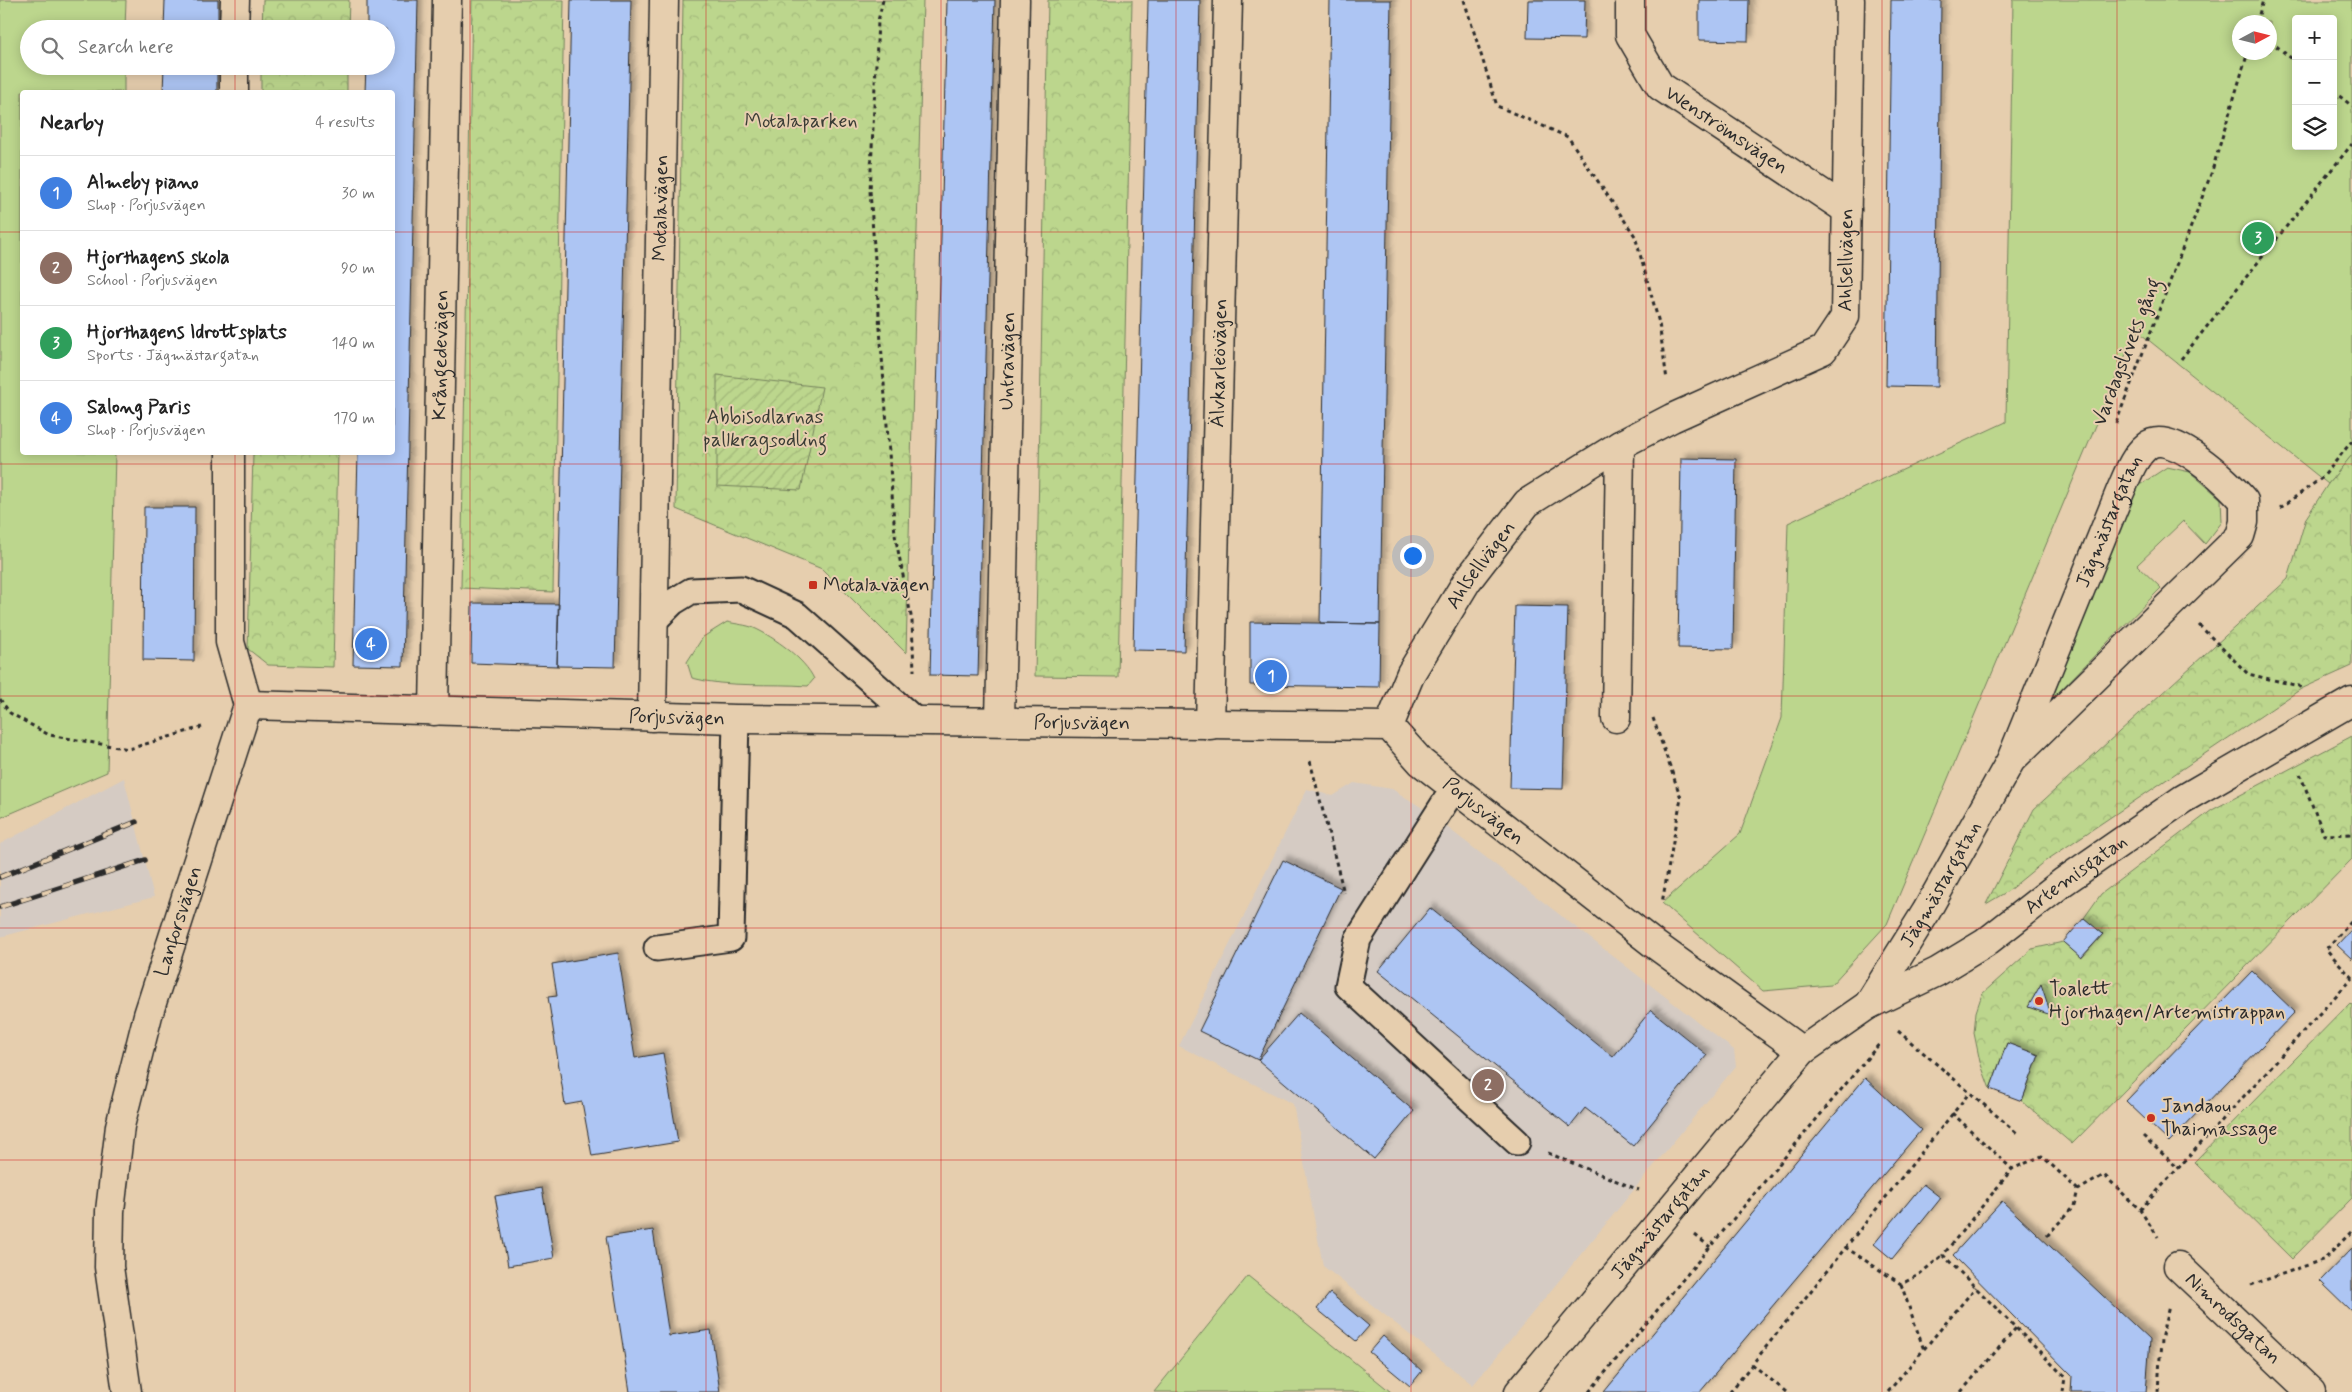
<!DOCTYPE html>
<html lang="en">
<head>
<meta charset="utf-8">
<style>
	body { margin:0; font-family:Mynerve,sans-serif; background:#f6f6f6; color:#222 }
	.controls { position:absolute; right:15px; top:15px; display:grid; overflow:hidden; border-radius:5px; box-shadow:0 2px 12px #0003 }
	.controls button { width:45px; height:45px; display:grid; place-items:center; padding:0; border:0; border-bottom:1px solid #e0e0e0; background:#fff; color:#222; font:25px sans-serif }
	.compass { position:absolute; left:2232px; top:15px; width:45px; height:45px; border-radius:50%; background:#fff; box-shadow:0 2px 12px #0003; rotate:83deg }
	.you { position:absolute; left:1412px; top:555px; width:18px; height:18px; margin:-12px; border:4px solid #fff; border-radius:50%; background:#1a73e8; box-shadow:0 0 0 8px #1a73e833 }
	.badge { display:grid; place-items:center; width:32px; height:32px; border-radius:50%; background:#7c3aed; color:#fff; font-size:16px; font-weight:700 }
	.pin { position:absolute; translate:-50% -50%; border:2px solid #fff; box-shadow:0 1px 5px #0006 }
	.list { margin:0; padding:0; list-style:none }
	h2 { display:flex; justify-content:space-between; align-items:center; height:65px; margin:0; padding:0 20px; font-size:21px }
	h2 small { font-size:16px; font-weight:400; color:#767676 }
	.list li { display:grid; grid-template-columns:32px 1fr auto; gap:15px; align-items:center; box-sizing:border-box; height:75px; padding:0 20px; border-top:1px solid #e0e0e0 }
	.list b { display:block; font-size:19px; white-space:nowrap }
	.list p { margin:0; font-size:16px; white-space:nowrap; color:#767676 }
	.list em { font-size:16px; font-style:normal; color:#767676 }
	.icon { flex:none; width:28px; height:28px; fill:none; stroke:currentColor; stroke-width:2; stroke-linecap:round; stroke-linejoin:round }
	.map { position:relative; flex:none; width:2352px; height:1392px; overflow:hidden }
	.search { position:absolute; background:#fff; box-shadow:0 2px 12px #0003; left:20px; top:20px; width:375px; height:55px; display:flex; align-items:center; gap:12px; box-sizing:border-box; padding:0 18px; border-radius:28px; color:#767676; font-size:19px }
	.panel { position:absolute; background:#fff; box-shadow:0 2px 12px #0003; left:20px; top:90px; width:375px; height:365px; border-radius:5px }
	.map>svg:first-child { display:block }
	.built { fill:#d5cbc3 }
	.grass { fill:#bcd68d; stroke:#74805c; fill-rule:evenodd }
	.park { fill:url(#park-crowns); stroke:#74805c }
	.garden { fill:url(#garden-furrows); stroke:#74805c }
	.building { fill:#adc5f3; stroke:#2b2b2b; filter:url(#shadow) }
	.lines { fill:none; stroke-linecap:round; stroke-linejoin:round }
	.service-casing { stroke:#2b2b2b; stroke-width:29 }
	.minor-casing { stroke:#2b2b2b; stroke-width:31 }
	.path { stroke:#2b2b2b; stroke-width:3; stroke-dasharray:4 4; stroke-linecap:butt }
	.service { stroke:#e6ceae; stroke-width:25 }
	.minor { stroke:#e6ceae; stroke-width:28 }
	.rail-casing { stroke:#2b2b2b; stroke-width:5.5 }
	.rail { stroke:#e6ceae; stroke-width:4; stroke-dasharray:11; stroke-linecap:butt }
	.grid { fill:none; stroke:#d62828; stroke-width:1; stroke-opacity:0.55 }
	.poi-dot { fill:#c8321e; stroke:#e6ceae; stroke-width:2 }
	.labels { text-anchor:middle; dominant-baseline:central; stroke-width:4; stroke-linejoin:round; paint-order:stroke }
	.park-label { font-size:20px; fill:#3a3c35; stroke:#e6ceae }
	.street-label { font-size:20px; fill:#2b2b2b; stroke:#e6ceae }
	.poi-label { font-size:20px; fill:#2b2b2b; stroke:#e6ceae; text-anchor:start }
</style>
</head>
<body>
<div class="map">
<svg width="2352" height="1392" viewBox="0 0 2352 1392">
	<defs>
		<pattern id="park-crowns" width="20" height="18" patternUnits="userSpaceOnUse" patternTransform="scale(1.25)"><rect width="20" height="18" fill="#bcd68d"/><path d="M2 6a3 3 0 1 1 6 0M12 15a3 3 0 1 1 6 0" fill="none" stroke="#a2b87a"/></pattern>
		<pattern id="garden-furrows" width="10" height="10" patternUnits="userSpaceOnUse" patternTransform="scale(1.25)"><rect width="10" height="10" fill="#bcd68d"/><path d="M-1 1l2-2M0 10L10 0M9 11l2-2" fill="none" stroke="#a2b87a"/></pattern>
		<filter id="shadow"><feDropShadow dx="4.5" dy="-4.5" stdDeviation="2.5" flood-color="#0004"/></filter>
	</defs>
	<rect width="100%" height="100%" fill="#e6ceae"/>
	<filter id="ink" filterUnits="userSpaceOnUse"><feTurbulence type="fractalNoise" baseFrequency=".02" numOctaves="2"/><feDisplacementMap in="SourceGraphic" scale="10" xChannelSelector="R" yChannelSelector="G"/><feConvolveMatrix kernelMatrix="1 2 1 2 8 2 1 2 1" color-interpolation-filters="sRGB"/></filter>
	<g filter="url(#ink)">
		<path class="built" d="M 124,778 L 154,897 L 0,937 L 0,844 Z
			M 1354,783 L 1392,789 L 1421,807 L 1734,1050 L 1736,1066 L 1473,1385 L 1323,1266 L 1293,1104 L 1179,1046 L 1307,789 L 1333,796 Z"/>
		<path class="grass" d="M 0,0 L 126,0 L 125,29 L 29,29 L 29,66 L 124,66 L 124,92 L 22,92 L 22,452 L 115,453 L 107,772 L 0,818 Z
			M 2013,0 L 2352,0 L 2352,455 L 2328,484 L 2136,330 L 1887,924 L 1831,985 L 1763,991 L 1662,903 L 1740,834 L 1782,718 L 1788,523 L 2006,422 ZM 2296,19 L 2333,19 L 2333,146 L 2296,146 ZM 2240,22 L 2270,22 L 2270,52 L 2240,52 Z
			M 2167,467 L 2190,472 L 2221,499 L 2222,522 L 2205,544 L 2183,521 L 2137,565 L 2161,588 L 2045,706 L 2115,533 L 2138,486 Z
			M 727,622 C 736,624 747,625 754,628 C 774,637 805,659 814,679 L 808,686 C 771,683 728,688 692,678 L 687,662 L 703,637 Z
			M 1248,1276 L 1391,1392 L 1154,1392 Z"/>
		<path class="park" d="M 263,0 L 349,0 L 348,29 L 262,29 Z
			M 472,0 L 564,0 L 553,592 L 461,588 Z
			M 683,0 L 923,0 L 906,653 L 822,569 L 676,509 Z
			M 1048,0 L 1132,0 L 1118,677 L 1035,676 Z
			M 261,66 L 347,66 L 347,92 L 261,92 Z
			M 253,453 L 338,453 L 333,667 L 268,665 L 248,649 Z
			M 2352,455 L 2352,666 L 2301,689 L 2041,864 L 2008,891 L 1986,904 L 2034,809 L 2288,579 L 2306,518 L 2328,484 Z
			M 2352,736 L 2352,859 L 2072,1144 L 2022,1101 L 2039,1055 L 2007,1043 L 1990,1089 L 1980,1062 L 1974,1033 L 1976,1012 L 1982,994 L 2032,949 L 2063,942 L 2082,958 L 2103,934 L 2084,918 L 2101,894 L 2212,810 Z
			M 2350,1003 L 2352,1005 L 2352,1198 L 2292,1259 L 2194,1162 Z"/>
		<path class="garden" d="M 717,375 L 822,387 L 801,490 L 717,486 Z"/>
		<path class="building" d="M 165,0 L 218,0 L 218,29 L 164,29 Z
			M 367,0 L 418,0 L 403,666 L 353,665 L 358,452 L 392,452 L 392,92 L 365,92 L 366,66 L 386,66 L 386,29 L 367,29 Z
			M 571,0 L 631,0 L 615,667 L 557,666 Z
			M 947,0 L 995,0 L 978,676 L 930,675 Z
			M 1148,0 L 1200,0 L 1184,651 L 1133,650 Z
			M 1330,0 L 1391,0 L 1380,624 L 1320,623 Z
			M 1528,0 L 1585,0 L 1584,39 L 1527,38 Z
			M 1699,0 L 1749,0 L 1748,41 L 1699,40 Z
			M 1891,0 L 1941,0 L 1937,387 L 1886,386 Z
			M 164,66 L 217,66 L 217,92 L 163,92 Z
			M 1681,458 L 1736,459 L 1733,649 L 1678,648 Z
			M 144,507 L 195,507 L 194,661 L 143,660 Z
			M 472,603 L 559,604 L 557,666 L 471,663 Z
			M 1515,606 L 1568,607 L 1563,789 L 1510,788 Z
			M 1250,622 L 1380,624 L 1379,687 L 1250,685 Z
			M 1283,860 L 1341,888 L 1258,1060 L 1199,1031 Z
			M 1430,908 L 1613,1057 L 1651,1010 L 1707,1055 L 1633,1146 L 1585,1108 L 1570,1127 L 1378,971 Z
			M 2084,918 L 2103,934 L 2081,958 L 2063,942 Z
			M 2352,929 L 2352,959 L 2337,945 Z
			M 618,953 L 635,1058 L 663,1053 L 678,1142 L 592,1156 L 582,1102 L 565,1105 L 548,997 L 557,996 L 552,964 Z
			M 2252,971 L 2295,1012 L 2169,1142 L 2126,1101 Z
			M 2041,984 L 2046,999 L 2051,1015 L 2028,1007 Z
			M 1299,1013 L 1414,1111 L 1374,1159 L 1258,1060 Z
			M 2007,1043 L 2039,1055 L 2022,1101 L 1990,1089 Z
			M 1865,1078 L 1921,1130 L 1700,1392 L 1604,1392 Z
			M 1923,1184 L 1941,1198 L 1892,1259 L 1874,1244 Z
			M 542,1188 L 554,1258 L 508,1266 L 495,1196 Z
			M 2002,1201 L 2150,1340 L 2146,1392 L 2071,1392 L 2072,1376 L 1953,1255 Z
			M 653,1230 L 669,1336 L 711,1330 L 720,1392 L 630,1392 L 606,1237 Z
			M 2352,1248 L 2352,1312 L 2320,1281 Z
			M 1330,1293 L 1369,1326 L 1356,1341 L 1317,1309 Z
			M 1383,1336 L 1422,1371 L 1410,1386 L 1369,1352 Z"/>
		<g class="lines">
			<defs>
				<path id="service" d="M 653,622 L 673,602 L 691,591 L 741,589 L 797,615 L 916,721
					M 1454,788 L 1358,939 L 1348,986 L 1517,1142
					M 657,948 L 731,938 L 736,719"/>
				<g id="minor">
					<path id="s1" d="M 1630,0 L 1630,35 L 1660,86 L 1847,210"/>
					<path d="M 234,29 L 235,0"/>
					<path d="M 234,92 L 234,66"/>
					<path id="s2" d="M 248,705 L 736,719 L 1389,726 L 1421,762 L 1654,944 L 1802,1051"/>
					<path id="s3" d="M 434,711 L 447,0"/>
					<path id="s4" d="M 652,717 L 664,0"/>
					<path d="M 1616,718 L 1620,445"/>
					<path id="s5" d="M 1000,721 L 1015,0"/>
					<path id="s6" d="M 1210,725 L 1228,0"/>
					<path id="s7" d="M 1389,726 L 1411,673 L 1467,581 L 1527,503 L 1620,445 L 1672,418 L 1823,350 L 1845,317 L 1850,0"/>
					<path id="s8" d="M 1868,1005 L 1926,912 L 2011,760 L 2120,492 C 2127,477 2133,457 2147,446 C 2171,427 2229,483 2244,501 L 2244,522 L 2240,536 L 2011,760"/>
					<path id="s9" d="M 2178,1266 L 2311,1392"/>
					<path id="s10" d="M 127,1392 L 109,1267 L 110,1211 L 120,1126 L 148,1015 L 248,705 L 230,642 L 230,452"/>
					<path id="s11" d="M 1519,1392 L 1802,1051 L 1868,1005 L 1937,972 L 1985,943 L 2063,882 L 2183,799 L 2352,701"/>
				</g>
			</defs>
			<use href="#service" class="service-casing"/>
			<use href="#minor" class="minor-casing"/>
			<path class="path" d="M 883,0 L 878,21 L 870,191 L 895,535 L 912,621 L 914,671
				M 1464,0 L 1497,106 L 1568,137 L 1635,236 L 1659,323 L 1667,380
				M 2257,22 L 2263,0
				M 2270,41 L 2296,62
				M 2333,91 L 2352,106
				M 2181,359 L 2352,144
				M 2116,423 L 2211,174 L 2248,52
				M 2280,508 L 2323,477 L 2352,441
				M 2199,625 L 2248,674 L 2299,686 L 2301,689
				M 0,699 L 10,713 L 49,735 L 129,749 L 202,727
				M 1653,718 L 1681,798 L 1662,903
				M 1310,761 L 1344,893
				M 2300,774 L 2324,835 L 2352,834
				M 2352,978 L 2326,949 L 2352,921
				M 1898,1031 L 2017,1133
				M 1952,1113 L 2012,1169
				M 2143,1136 L 2178,1168
				M 1548,1153 L 1639,1190
				M 2140,1210 L 2352,978
				M 1695,1235 L 1710,1247
				M 2047,1236 L 2074,1206 L 2078,1190 L 2104,1175 L 2140,1210 L 2158,1237
				M 1845,1247 L 1901,1284 L 1917,1276 L 1943,1255
				M 1901,1284 L 1924,1350
				M 2251,1285 L 2325,1259 L 2352,1231
				M 1752,1364 L 1786,1392
				M 1589,1392 L 1880,1043
				M 1730,1392 L 1970,1092
				M 1888,1392 L 1976,1287
				M 1961,1392 L 2016,1328
				M 2063,1392 L 2065,1377 L 1943,1255 L 2012,1169 L 2042,1156 L 2078,1190
				M 2158,1392 L 2161,1339 L 2169,1306"/>
			<use href="#service" class="service"/>
			<use href="#minor" class="minor"/>
			<defs>
				<path id="rail" d="M 0,877 L 136,822
					M 0,907 L 145,860"/>
			</defs>
			<use href="#rail" class="rail-casing"/>
			<use href="#rail" class="rail"/>
		</g>
	</g>
	<path class="grid" d="M 235,0 L 235,29M 470,0 L 470,1392M 706,0 L 706,1392M 941,0 L 941,1392M 1176,0 L 1176,1392M 1411,0 L 1411,1392M 1646,0 L 1646,1392M 1882,0 L 1882,1392M 2117,0 L 2117,1392M 235,66 L 235,92M 0,232 L 22,232M 392,232 L 2352,232M 235,452 L 235,1392M 0,464 L 2352,464M 0,696 L 2352,696M 0,928 L 2352,928M 0,1160 L 2352,1160"/>
	<g class="poi-dot">
		<rect x="808" y="580" width="10" height="10" rx="2.5"/>
		<circle cx="2039" cy="1001" r="5"/>
		<circle cx="2151" cy="1118" r="5"/>
	</g>
	<g class="labels">
		<g class="park-label">
			<text x="801" y="121">Motalaparken</text>
			<text x="765" y="417">Abbisodlarnas<tspan x="765" dy="23">pallkragsodling</tspan></text>
		</g>
		<g class="street-label">
			<text stroke="none"><textPath href="#s1" startOffset="174">Wenströmsvägen</textPath></text>
			<text stroke="none"><textPath href="#s4" startOffset="509">Motalavägen</textPath></text>
			<text stroke="none"><textPath href="#s7" startOffset="694">Ahlsellvägen</textPath></text>
			<text transform="translate(2127 352) rotate(-69)">Vardagslivets gång</text>
			<text stroke="none"><textPath href="#s3" startOffset="356">Krångedevägen</textPath></text>
			<text stroke="none"><textPath href="#s5" startOffset="360">Untravägen</textPath></text>
			<text stroke="none"><textPath href="#s6" startOffset="362">Älvkarleövägen</textPath></text>
			<text stroke="none"><textPath href="#s8" startOffset="542">Jägmästargatan</textPath></text>
			<text stroke="none"><textPath href="#s7" startOffset="186">Ahlsellvägen</textPath></text>
			<text stroke="none"><textPath href="#s2" startOffset="429">Porjusvägen</textPath></text>
			<text stroke="none"><textPath href="#s2" startOffset="834">Porjusvägen</textPath></text>
			<text stroke="none"><textPath href="#s2" startOffset="1269">Porjusvägen</textPath></text>
			<text stroke="none"><textPath href="#s11" startOffset="770">Artemisgatan</textPath></text>
			<text stroke="none"><textPath href="#s8" startOffset="141">Jägmästargatan</textPath></text>
			<text stroke="none"><textPath href="#s10" startOffset="481">Lanforsvägen</textPath></text>
			<text stroke="none"><textPath href="#s11" startOffset="221">Jägmästargatan</textPath></text>
			<text stroke="none"><textPath href="#s9" startOffset="76">Nimrodsgatan</textPath></text>
		</g>
		<g class="poi-label">
			<text x="823" y="585">Motalavägen</text>
			<text x="2049" y="989">Toalett<tspan x="2049" dy="23">Hjorthagen/Artemistrappan</tspan></text>
			<text x="2161" y="1106">Jandaou<tspan x="2161" dy="23">Thaimassage</tspan></text>
		</g>
	</g>
</svg>
<div class="controls">
<button>+</button>
<button>−</button>
<button><svg class="icon" aria-label="layers" viewBox="0 0 24 24"><path d="M12 4l9 5-9 5-9-5zM3 14l9 5 9-5"/></svg></button>
</div>
<svg class="compass" viewBox="-18 -18 36 36"><path d="M0-13l5 13h-10z" fill="#e53935"/><path d="M0 13l5-13h-10z" fill="#767676"/></svg>
<div class="you"></div>
<div class="pin badge" style="left:1271px;top:676px;background:#3f7fe0">1</div>
<div class="pin badge" style="left:1488px;top:1085px;background:#8d6e63">2</div>
<div class="pin badge" style="left:2258px;top:238px;background:#2e9e5b">3</div>
<div class="pin badge" style="left:371px;top:644px;background:#3f7fe0">4</div>
<div class="search"><svg class="icon" aria-label="search" viewBox="0 0 24 24"><circle cx="10" cy="10" r="6"/><path d="M15 15l6 6"/></svg>Search here</div>
<section class="panel">
<h2>Nearby<small>4 results</small></h2>
<ul class="list">
<li><span class="badge" style="background:#3f7fe0">1</span><div><b>Almeby piano</b><p>Shop · Porjusvägen</p></div><em>30 m</em></li>
<li><span class="badge" style="background:#8d6e63">2</span><div><b>Hjorthagens skola</b><p>School · Porjusvägen</p></div><em>90 m</em></li>
<li><span class="badge" style="background:#2e9e5b">3</span><div><b>Hjorthagens Idrottsplats</b><p>Sports · Jägmästargatan</p></div><em>140 m</em></li>
<li><span class="badge" style="background:#3f7fe0">4</span><div><b>Salong Paris</b><p>Shop · Porjusvägen</p></div><em>170 m</em></li>
</ul>
</section>
</div>
</body>
</html>
